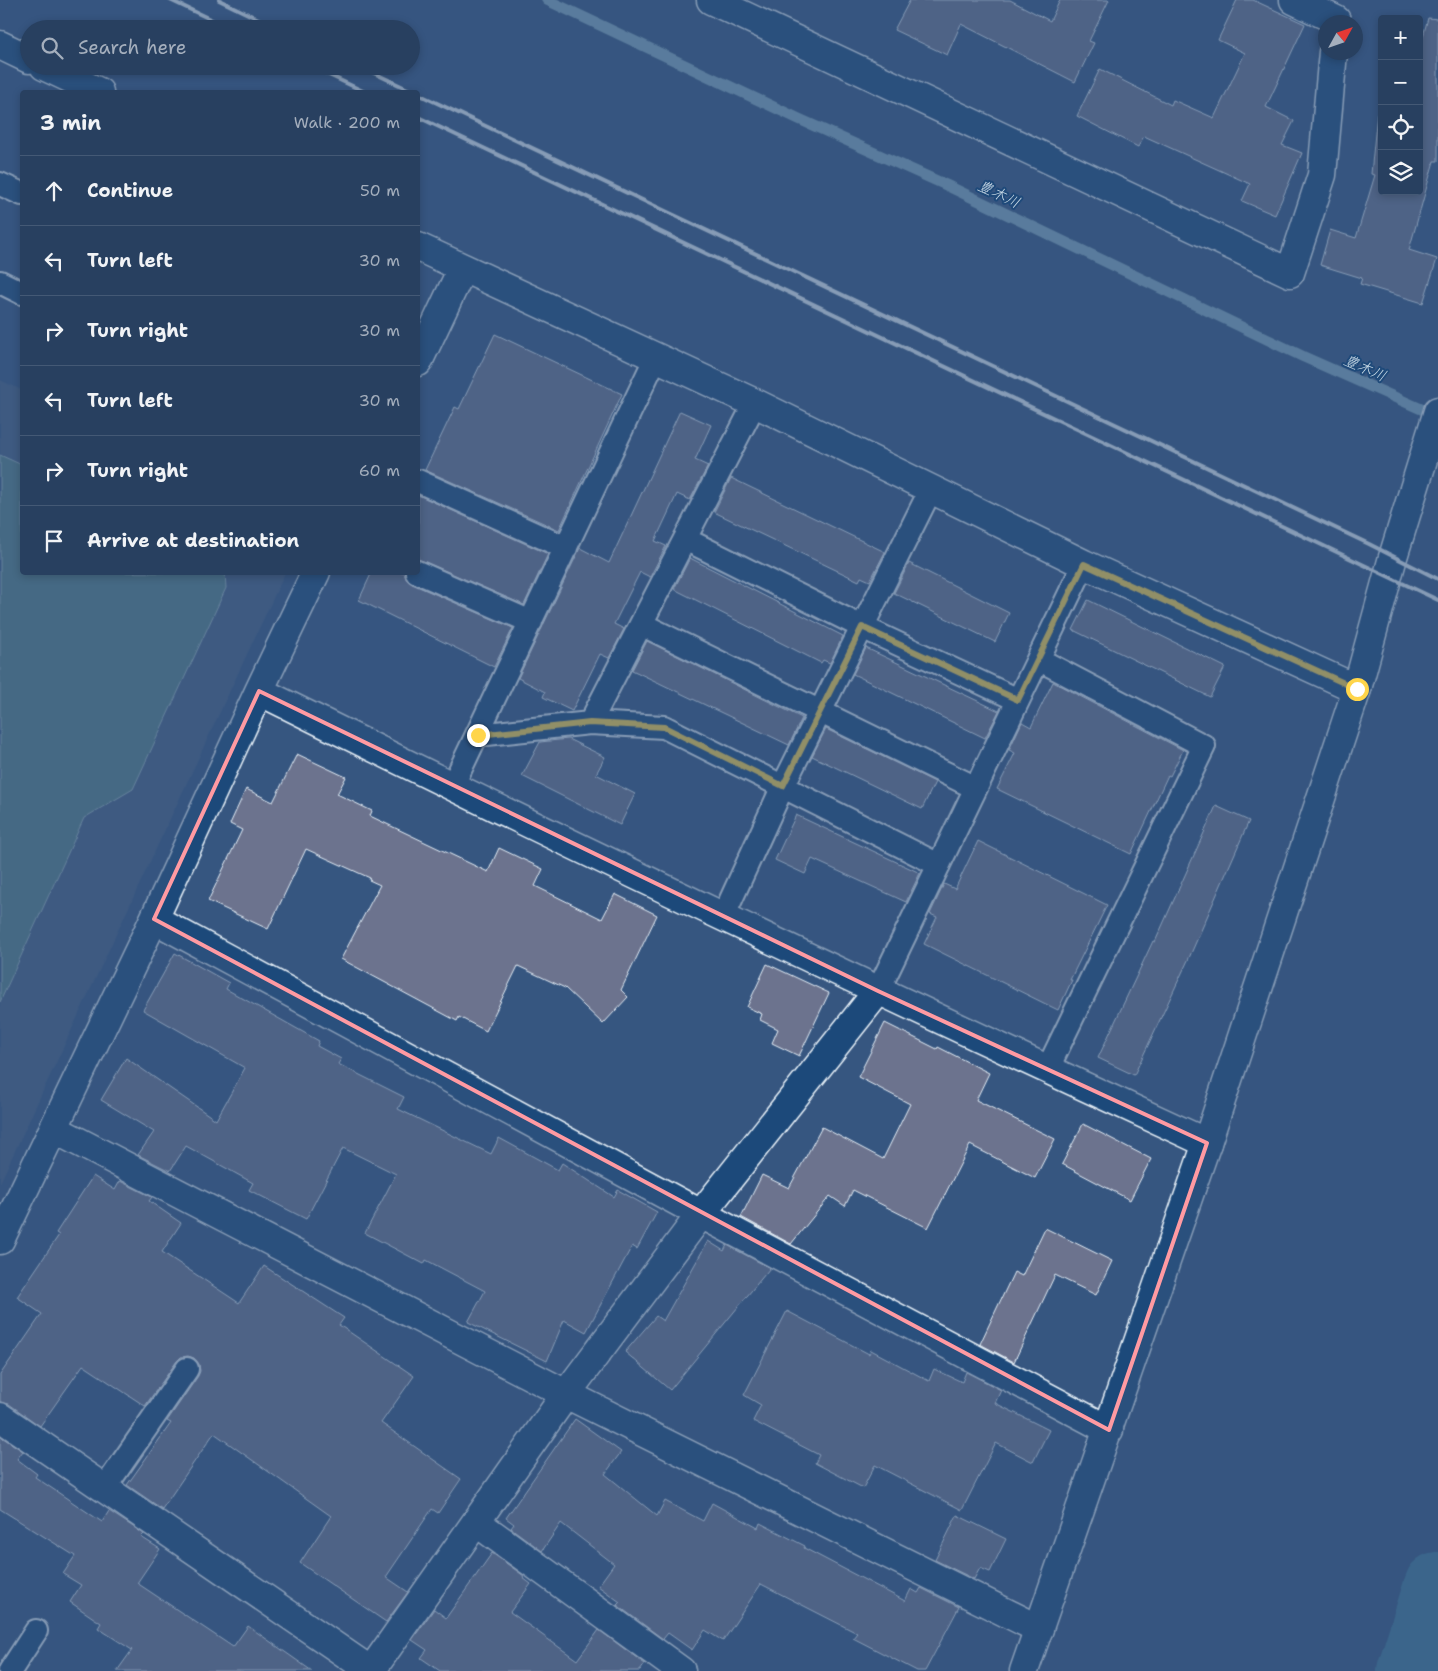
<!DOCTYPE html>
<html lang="en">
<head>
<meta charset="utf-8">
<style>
	body { margin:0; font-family:"Shantell Sans","Klee One",sans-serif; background:#344b69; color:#f1f3f6 }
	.controls { position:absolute; right:15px; top:15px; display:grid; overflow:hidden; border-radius:5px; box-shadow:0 2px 8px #0003 }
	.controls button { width:45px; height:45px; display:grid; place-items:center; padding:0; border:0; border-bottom:1px solid #445975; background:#284060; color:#f1f3f6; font:25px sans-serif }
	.compass { position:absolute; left:1318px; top:15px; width:45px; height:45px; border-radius:50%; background:#284060; box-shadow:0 2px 8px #0003; rotate:50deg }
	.stop { position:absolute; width:15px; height:15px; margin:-11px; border:4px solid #ffd54a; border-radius:50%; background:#fff }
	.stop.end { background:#ffd54a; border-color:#fff; box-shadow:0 1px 5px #0008 }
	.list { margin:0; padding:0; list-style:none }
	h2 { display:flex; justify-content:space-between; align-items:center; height:65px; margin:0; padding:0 20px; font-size:21px }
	h2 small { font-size:16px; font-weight:400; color:#a5afbd }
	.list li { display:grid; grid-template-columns:32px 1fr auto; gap:15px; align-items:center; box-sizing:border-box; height:70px; padding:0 20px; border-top:1px solid #445975 }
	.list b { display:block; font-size:19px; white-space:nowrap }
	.list em { font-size:16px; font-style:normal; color:#a5afbd }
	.icon { flex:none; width:28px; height:28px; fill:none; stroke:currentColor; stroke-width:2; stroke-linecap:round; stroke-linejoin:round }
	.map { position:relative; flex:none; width:1438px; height:1671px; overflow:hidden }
	.search { position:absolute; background:#284060; box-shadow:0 2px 8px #0003; left:20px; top:20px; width:400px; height:55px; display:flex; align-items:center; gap:12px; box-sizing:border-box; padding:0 18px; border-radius:28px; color:#a5afbd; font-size:19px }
	.panel { position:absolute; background:#284060; box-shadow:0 2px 8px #0003; left:20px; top:90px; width:400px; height:485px; border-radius:5px }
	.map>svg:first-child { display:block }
	.built { fill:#465f84 }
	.garden { fill:#58828a; stroke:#a0bac1 }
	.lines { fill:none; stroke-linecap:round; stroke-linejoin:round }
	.stream { stroke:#84a9c0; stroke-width:11 }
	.river { stroke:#41799a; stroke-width:68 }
	.building { fill:#6c738e; stroke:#e8f1f8 }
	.service-casing { stroke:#e8f1f8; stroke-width:26 }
	.minor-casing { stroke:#e8f1f8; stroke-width:31 }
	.tertiary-casing { stroke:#e8f1f8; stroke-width:31 }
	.service { stroke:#1f4a7a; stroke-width:22 }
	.minor { stroke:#1f4a7a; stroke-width:28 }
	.tertiary { stroke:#1f4a7a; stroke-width:28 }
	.rail { stroke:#e8f1f8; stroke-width:4 }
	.route { stroke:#ffd54a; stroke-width:6 }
	.marked { fill:none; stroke:#ff9aa2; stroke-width:4; stroke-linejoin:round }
	.labels { text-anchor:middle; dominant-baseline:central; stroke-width:4; stroke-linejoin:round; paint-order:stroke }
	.water-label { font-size:15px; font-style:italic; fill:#cfdfea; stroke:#1f4a7a }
</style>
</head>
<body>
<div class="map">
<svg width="1438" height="1671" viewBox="0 0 1438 1671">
	<rect width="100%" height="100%" fill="#365680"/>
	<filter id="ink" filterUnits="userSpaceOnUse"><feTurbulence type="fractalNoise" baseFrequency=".02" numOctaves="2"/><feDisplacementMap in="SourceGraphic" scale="10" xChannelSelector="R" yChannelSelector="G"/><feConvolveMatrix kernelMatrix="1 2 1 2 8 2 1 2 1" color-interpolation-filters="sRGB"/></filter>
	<g filter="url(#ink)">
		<path class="built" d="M 0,380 L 22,390 L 22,572 L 285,573 L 0,1183 Z"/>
		<path class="garden" d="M 0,455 L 22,465 L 22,572 L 225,573 L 226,588 L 133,789 L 84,818 L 0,1002 Z"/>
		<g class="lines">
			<path class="stream" d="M 547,0 L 799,119 L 946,185 L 1304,357 L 1437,416"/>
			<path class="river" d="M 1411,1671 L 1438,1586"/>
		</g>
		<path class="building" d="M 910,0 L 1010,0 L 1050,21 L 1060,0 L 1109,0 L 1089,41 L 1094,43 L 1075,82 L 961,24 L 947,55 L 894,30 Z
			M 1237,0 L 1253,0 L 1305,24 L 1266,107 L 1294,121 L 1282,145 L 1302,153 L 1275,215 L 1242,201 L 1250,184 L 1144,136 L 1138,147 L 1077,116 L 1100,69 L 1171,105 L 1173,100 L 1214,118 L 1245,53 L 1218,40 Z
			M 1428,18 L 1438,19 L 1438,161 L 1434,161 L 1409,250 L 1437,259 L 1423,303 L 1360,284 L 1362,278 L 1320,265 L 1330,230 L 1356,238 L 1375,175 L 1371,174 L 1377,113 L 1382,113 L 1382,191 L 1419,191 L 1419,51 Z
			M 495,334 L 622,394 L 559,530 L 425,470 L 455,407 L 459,409 Z
			M 680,411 L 711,425 L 695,460 L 708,466 L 690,500 L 677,494 L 655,541 L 666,546 L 650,577 L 640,572 L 614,624 L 624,629 L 609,658 L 600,654 L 572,711 L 543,697 L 545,692 L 518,678 L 580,548 L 609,563 Z
			M 731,478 L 885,552 L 870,581 L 861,577 L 859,581 L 714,512 Z
			M 418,495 L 548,554 L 524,605 L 418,559 Z
			M 690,558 L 843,636 L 830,663 L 823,660 L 821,663 L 674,589 Z
			M 909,563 L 1009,613 L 995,642 L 894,593 Z
			M 372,572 L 404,572 L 406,579 L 412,584 L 513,628 L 494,667 L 359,600 Z
			M 1088,600 L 1225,667 L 1210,697 L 1073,630 Z
			M 647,641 L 802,718 L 789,745 L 632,670 Z
			M 866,648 L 999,711 L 985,738 L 853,674 Z
			M 1053,682 L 1183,750 L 1170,776 L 1168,775 L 1131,854 L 997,789 L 1015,753 L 1009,750 L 1022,722 L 1031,727 Z
			M 826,729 L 935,782 L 922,809 L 812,756 Z
			M 568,739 L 605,757 L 596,774 L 635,794 L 620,825 L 522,776 L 540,742 Z
			M 297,754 L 346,777 L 337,794 L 372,811 L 370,816 L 488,872 L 499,848 L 543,869 L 535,886 L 602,919 L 615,894 L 657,915 L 621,990 L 628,997 L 603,1024 L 565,988 L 518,966 L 486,1031 L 459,1017 L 457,1021 L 341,959 L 380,885 L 369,880 L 370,878 L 306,849 L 268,929 L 208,901 L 242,830 L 230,824 L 246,789 L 273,802 Z
			M 1216,806 L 1249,821 L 1189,958 L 1134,1075 L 1098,1058 L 1153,941 L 1155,942 Z
			M 796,815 L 920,873 L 906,902 L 812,859 L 805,874 L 775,860 Z
			M 978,841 L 1107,905 L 1070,980 L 1072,980 L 1058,1010 L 924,944 L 937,917 L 930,914 L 944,884 L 955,889 Z
			M 175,953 L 229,983 L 226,989 L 319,1041 L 317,1046 L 341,1059 L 338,1064 L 404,1097 L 398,1109 L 491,1154 L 499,1138 L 558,1170 L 562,1163 L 614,1197 L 618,1190 L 657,1212 L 637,1249 L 632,1246 L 586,1332 L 564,1320 L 547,1361 L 468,1322 L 485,1291 L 426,1260 L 424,1264 L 365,1233 L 396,1174 L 343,1148 L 306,1219 L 249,1190 L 253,1183 L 186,1146 L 170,1171 L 138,1155 L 154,1132 L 101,1100 L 126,1058 L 216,1120 L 245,1068 L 143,1010 Z
			M 767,964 L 829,993 L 799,1056 L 772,1043 L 778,1029 L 760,1020 L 762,1014 L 747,1007 Z
			M 885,1023 L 937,1049 L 938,1047 L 989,1073 L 976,1100 L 1055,1139 L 1035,1178 L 970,1145 L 928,1228 L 853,1190 L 845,1206 L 830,1196 L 791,1244 L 741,1217 L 762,1175 L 789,1188 L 822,1127 L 883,1159 L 910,1104 L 858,1077 Z
			M 1083,1124 L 1151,1159 L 1130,1200 L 1062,1164 Z
			M 93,1176 L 115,1190 L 120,1181 L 152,1197 L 149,1201 L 181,1223 L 162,1252 L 239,1303 L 264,1266 L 344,1318 L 339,1325 L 414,1376 L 381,1423 L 461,1479 L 438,1513 L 432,1509 L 386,1577 L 408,1592 L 386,1622 L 300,1563 L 331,1516 L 214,1433 L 162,1509 L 127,1485 L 171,1423 L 167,1421 L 198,1376 L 200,1371 L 199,1364 L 194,1358 L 188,1356 L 181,1357 L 177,1361 L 145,1406 L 83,1365 L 40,1426 L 9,1404 L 0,1402 L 0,1375 L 42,1314 L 17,1297 L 59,1235 L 56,1233 Z
			M 1045,1228 L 1112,1261 L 1096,1295 L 1055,1275 L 1014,1362 L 980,1344 L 1014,1272 L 1022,1276 Z
			M 708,1241 L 724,1251 L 727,1245 L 770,1268 L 670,1390 L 625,1352 L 656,1316 L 663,1321 Z
			M 787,1311 L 869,1354 L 871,1350 L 929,1381 L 934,1369 L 962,1382 L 966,1372 L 1001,1390 L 995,1403 L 1049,1430 L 1033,1462 L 996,1443 L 962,1510 L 875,1465 L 863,1488 L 815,1463 L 819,1455 L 753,1421 L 761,1405 L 744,1395 Z
			M 575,1419 L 621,1452 L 605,1474 L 657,1516 L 665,1501 L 703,1521 L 712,1503 L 758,1528 L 760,1523 L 805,1546 L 804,1548 L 905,1601 L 911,1589 L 918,1593 L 921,1588 L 959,1607 L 925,1671 L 917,1671 L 853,1638 L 857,1633 L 761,1584 L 723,1641 L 705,1630 L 692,1650 L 668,1633 L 663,1639 L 617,1605 L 620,1602 L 598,1586 L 614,1564 L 561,1523 L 542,1551 L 511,1528 L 514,1524 L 506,1518 Z
			M 0,1436 L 23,1451 L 17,1459 L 37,1474 L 35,1477 L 102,1522 L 109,1511 L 144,1534 L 141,1537 L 160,1549 L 137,1583 L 233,1647 L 248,1626 L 312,1671 L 117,1671 L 132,1650 L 98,1628 L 101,1623 L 70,1602 L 81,1585 L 63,1574 L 75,1556 L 0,1509 Z
			M 957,1515 L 1006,1539 L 990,1572 L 980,1568 L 974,1579 L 935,1560 Z
			M 492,1553 L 524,1576 L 523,1578 L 531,1584 L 510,1612 L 577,1660 L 599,1630 L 645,1664 L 640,1671 L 440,1671 L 421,1658 L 427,1650 L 412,1640 L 434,1609 L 446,1618 Z"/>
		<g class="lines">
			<defs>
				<path id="service" d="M 0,184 L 22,194
					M 0,282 L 22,293
					M 418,481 L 566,548
					M 685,539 L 862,627 L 1018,700
					M 417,572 L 531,622
					M 641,624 L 976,788
					M 1038,659 L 1204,746 L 1047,1070
					M 590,723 L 664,727 L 939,865
					M 478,735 L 590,723 L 755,403
					M 452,787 L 656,357
					M 723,917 L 783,786 L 931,489
					M 878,991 L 1084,564
					M 104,1489 L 187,1369
					M 10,1671 L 36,1631"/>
				<path id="minor" d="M 711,0 L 1290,273 L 1322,175 L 1333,52
					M 1294,0 L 1336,20
					M 0,45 L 29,59
					M 44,66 L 99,92
					M 418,247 L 755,403 L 1084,564 L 1357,689
					M 418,362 L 462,269
					M 259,691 C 573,847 889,997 1207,1143
					M 154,919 L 701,1214 L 1109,1430
					M 54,1129 L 566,1394 L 1039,1629
					M 0,1240 L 154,919 L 259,691 L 316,572
					M 0,1417 L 371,1671 L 566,1394 L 701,1214 L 878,991
					M 476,1522 L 681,1671"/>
				<path id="tertiary" d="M 1024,1671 L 1207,1143 L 1357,689 L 1393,557 L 1438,411"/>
			</defs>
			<use href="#service" class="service-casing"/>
			<use href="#minor" class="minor-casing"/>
			<use href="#tertiary" class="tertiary-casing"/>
			<use href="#service" class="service"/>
			<use href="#minor" class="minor"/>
			<use href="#tertiary" class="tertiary"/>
			<path class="rail" d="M 170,0 L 231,29
				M 219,0 L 279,29
				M 310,66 L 365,92
				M 359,66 L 414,92
				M 418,94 L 1369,544 L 1438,579
				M 418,117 L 1438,600"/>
		</g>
	</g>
	<g class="lines" filter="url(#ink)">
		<path class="route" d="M 478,735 L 590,723 L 664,727 L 783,786 L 862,627 L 1018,700 L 1084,564 L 1357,689"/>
	</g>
	<path d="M0 0H1438V1671H0ZM 259,691 L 878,991 L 1207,1143 L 1109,1430 L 154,919 Z" fill="#365680" fill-opacity=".55" fill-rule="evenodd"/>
	<path class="marked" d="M 259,691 L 878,991 L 1207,1143 L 1109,1430 L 154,919 Z"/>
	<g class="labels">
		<g class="water-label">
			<text transform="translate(999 194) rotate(26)">豊木川</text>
			<text transform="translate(1365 368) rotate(24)">豊木川</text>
		</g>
	</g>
</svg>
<div class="controls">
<button>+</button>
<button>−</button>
<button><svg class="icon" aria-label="locate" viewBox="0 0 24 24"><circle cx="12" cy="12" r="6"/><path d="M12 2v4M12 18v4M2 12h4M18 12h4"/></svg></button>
<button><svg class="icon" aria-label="layers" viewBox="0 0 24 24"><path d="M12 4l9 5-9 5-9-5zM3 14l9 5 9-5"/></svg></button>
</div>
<svg class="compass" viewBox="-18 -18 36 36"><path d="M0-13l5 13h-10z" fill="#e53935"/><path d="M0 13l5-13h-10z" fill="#a5afbd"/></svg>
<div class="stop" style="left:1357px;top:689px"></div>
<div class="stop end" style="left:478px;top:735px"></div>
<div class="search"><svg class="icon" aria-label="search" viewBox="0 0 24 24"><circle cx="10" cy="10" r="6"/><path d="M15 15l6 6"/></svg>Search here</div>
<section class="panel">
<h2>3 min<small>Walk · 200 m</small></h2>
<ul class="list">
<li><svg class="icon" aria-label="ahead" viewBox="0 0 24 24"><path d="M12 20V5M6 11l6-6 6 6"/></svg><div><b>Continue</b></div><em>50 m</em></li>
<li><svg class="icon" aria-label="left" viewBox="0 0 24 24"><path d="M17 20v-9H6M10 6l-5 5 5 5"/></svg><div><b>Turn left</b></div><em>30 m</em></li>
<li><svg class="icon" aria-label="right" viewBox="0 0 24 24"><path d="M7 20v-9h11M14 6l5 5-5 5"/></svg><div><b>Turn right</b></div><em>30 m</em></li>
<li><svg class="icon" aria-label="left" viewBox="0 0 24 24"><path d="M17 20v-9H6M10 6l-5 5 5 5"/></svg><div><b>Turn left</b></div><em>30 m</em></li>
<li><svg class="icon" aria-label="right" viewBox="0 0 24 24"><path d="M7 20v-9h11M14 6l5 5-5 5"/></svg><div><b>Turn right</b></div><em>60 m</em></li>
<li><svg class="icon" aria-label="arrive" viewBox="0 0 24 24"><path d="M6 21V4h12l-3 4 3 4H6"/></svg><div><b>Arrive at destination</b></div></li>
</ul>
</section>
</div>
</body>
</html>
